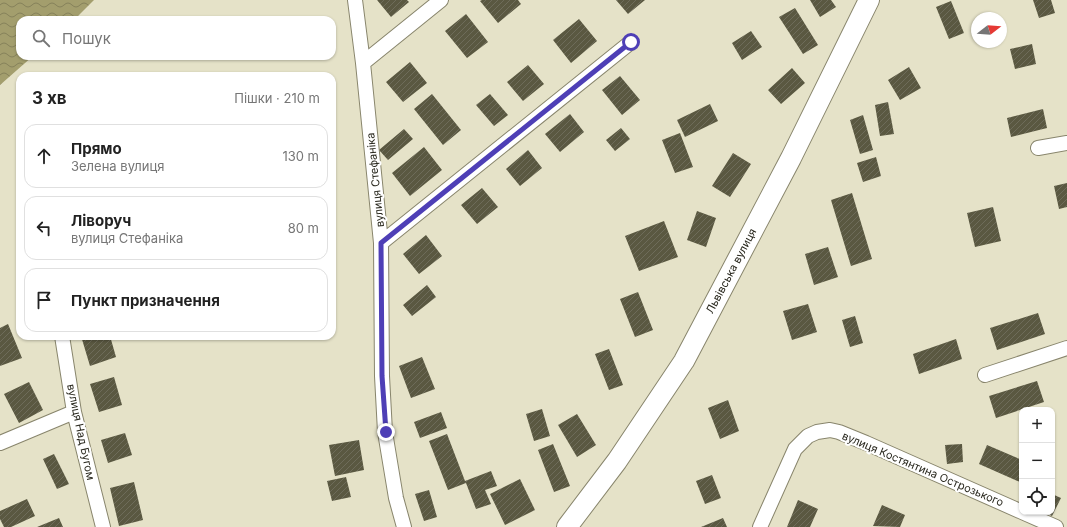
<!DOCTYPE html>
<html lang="uk">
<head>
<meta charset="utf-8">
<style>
	body { margin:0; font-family:Inter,sans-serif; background:#f2f2f2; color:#222 }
	.controls { position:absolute; right:12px; bottom:12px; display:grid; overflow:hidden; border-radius:8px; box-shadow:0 1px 3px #0004 }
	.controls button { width:36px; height:36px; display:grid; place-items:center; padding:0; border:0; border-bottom:1px solid #e0e0e0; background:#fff; color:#222; font:20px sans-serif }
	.compass { position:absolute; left:971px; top:12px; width:36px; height:36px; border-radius:50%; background:#fff; box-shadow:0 1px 3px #0004; rotate:73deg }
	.stop { position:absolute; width:12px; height:12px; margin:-9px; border:3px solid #4e3fb6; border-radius:50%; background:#fff }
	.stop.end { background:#4e3fb6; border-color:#fff; box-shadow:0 1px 4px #0008 }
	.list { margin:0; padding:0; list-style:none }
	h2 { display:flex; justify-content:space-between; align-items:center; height:52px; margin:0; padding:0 16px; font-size:17px }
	h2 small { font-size:13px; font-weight:400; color:#767676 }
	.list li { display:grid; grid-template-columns:26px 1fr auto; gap:12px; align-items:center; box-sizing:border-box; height:64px; margin:0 8px 8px; padding:0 8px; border:1px solid #e0e0e0; border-radius:12px }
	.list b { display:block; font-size:15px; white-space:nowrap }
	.list p { margin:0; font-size:13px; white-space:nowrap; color:#767676 }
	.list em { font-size:13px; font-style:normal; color:#767676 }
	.icon { flex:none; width:22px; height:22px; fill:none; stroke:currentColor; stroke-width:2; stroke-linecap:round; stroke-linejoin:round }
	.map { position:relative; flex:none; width:1067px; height:527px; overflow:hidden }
	.search { position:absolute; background:#fff; box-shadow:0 1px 3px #0004; left:16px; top:16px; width:320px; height:44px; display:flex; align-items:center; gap:10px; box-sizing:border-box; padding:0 14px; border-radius:12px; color:#767676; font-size:15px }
	.panel { position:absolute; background:#fff; box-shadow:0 1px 3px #0004; left:16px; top:72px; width:320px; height:268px; border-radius:12px }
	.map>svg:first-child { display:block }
	.water { fill:url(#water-waves) }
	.building { fill:url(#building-hatch) }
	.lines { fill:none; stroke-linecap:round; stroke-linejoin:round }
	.street-casing { stroke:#88856c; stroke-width:16 }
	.secondary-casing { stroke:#88856c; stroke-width:22 }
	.street { stroke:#fff; stroke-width:14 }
	.secondary { stroke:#fff; stroke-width:20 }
	.route { stroke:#4e3fb6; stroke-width:5 }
	.labels { text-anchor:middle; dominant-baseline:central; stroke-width:4; stroke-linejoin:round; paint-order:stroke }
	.street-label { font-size:11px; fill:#29281e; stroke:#fff }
</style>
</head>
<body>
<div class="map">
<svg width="1067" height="527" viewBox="0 0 1067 527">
	<defs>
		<pattern id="water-waves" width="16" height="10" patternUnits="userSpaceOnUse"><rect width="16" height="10" fill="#a39e6d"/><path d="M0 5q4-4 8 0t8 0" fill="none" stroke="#858159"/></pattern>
		<pattern id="building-hatch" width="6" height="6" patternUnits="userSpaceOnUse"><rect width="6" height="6" fill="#5a5841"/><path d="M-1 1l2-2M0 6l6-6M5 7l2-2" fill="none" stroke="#6e6c5a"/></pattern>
	</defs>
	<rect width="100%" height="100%" fill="#e5e2c8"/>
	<path class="water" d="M 0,0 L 94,0 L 74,20 L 20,20 L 20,56 L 33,56 L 0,85 Z"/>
	<path class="building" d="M 377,0 L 407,0 L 409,2 L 391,17 Z
		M 482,0 L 518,0 L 521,4 L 498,23 L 480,1 Z
		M 616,0 L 645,0 L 628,14 Z
		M 810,0 L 831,0 L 836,7 L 820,17 Z
		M 1033,0 L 1051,0 L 1055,13 L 1039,18 Z
		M 951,1 L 964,33 L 949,39 L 936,7 Z
		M 795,8 L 818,45 L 803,54 L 779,17 Z
		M 466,14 L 488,42 L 467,58 L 445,31 Z
		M 579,19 L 597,41 L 571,63 L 553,40 Z
		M 751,31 L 762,47 L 742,60 L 732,43 Z
		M 1032,44 L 1036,64 L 1015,69 L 1010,49 Z
		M 410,62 L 427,83 L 403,102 L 386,82 Z
		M 528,65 L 544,84 L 523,101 L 507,82 Z
		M 909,67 L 921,88 L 900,100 L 888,80 Z
		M 792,68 L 805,83 L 781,104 L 768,90 Z
		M 620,76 L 640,100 L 622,115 L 602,90 Z
		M 432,94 L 461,130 L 443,145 L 414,109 Z
		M 490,94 L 508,115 L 494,126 L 476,105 Z
		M 888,102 L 894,134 L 880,136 L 875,105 Z
		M 710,104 L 718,121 L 685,137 L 677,120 Z
		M 1043,109 L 1047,128 L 1011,137 L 1007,118 Z
		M 570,114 L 584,132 L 560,152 L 545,134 Z
		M 863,115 L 873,150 L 860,154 L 850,120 Z
		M 621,128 L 630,139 L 615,151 L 606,140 Z
		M 404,129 L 413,139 L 388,160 L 379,150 Z
		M 680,133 L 693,167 L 675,173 L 662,140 Z
		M 424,147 L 442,170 L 410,196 L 392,173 Z
		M 528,150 L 542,168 L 520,186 L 506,169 Z
		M 733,153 L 751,164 L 730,197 L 712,186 Z
		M 876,157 L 881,176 L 863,182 L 857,163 Z
		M 1067,183 L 1067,207 L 1059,209 L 1054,186 Z
		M 482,188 L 498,207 L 477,224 L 461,205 Z
		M 852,193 L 872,259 L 851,266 L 831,200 Z
		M 993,207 L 1001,241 L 975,247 L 967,213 Z
		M 697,211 L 716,218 L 706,247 L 687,240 Z
		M 664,221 L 678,257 L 639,271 L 625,236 Z
		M 426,235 L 442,256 L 419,274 L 403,254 Z
		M 828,247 L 838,277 L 814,285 L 805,254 Z
		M 427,285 L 436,297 L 412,316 L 403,305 Z
		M 638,292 L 653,330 L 635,337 L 620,299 Z
		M 808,304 L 817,332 L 792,340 L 783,311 Z
		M 1038,313 L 1045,334 L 997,350 L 990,328 Z
		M 855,316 L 863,343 L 850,347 L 842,320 Z
		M 8,324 L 22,358 L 0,366 L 0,328 Z
		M 81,336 L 110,336 L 116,357 L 90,366 Z
		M 956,339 L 962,359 L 919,374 L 913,354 Z
		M 609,349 L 623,385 L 609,390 L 595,354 Z
		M 422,357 L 435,389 L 411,398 L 399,366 Z
		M 114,377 L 122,405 L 99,412 L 90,384 Z
		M 1037,381 L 1044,402 L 996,418 L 989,396 Z
		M 29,382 L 43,410 L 19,423 L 4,394 Z
		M 728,400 L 739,431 L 720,439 L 708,408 Z
		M 542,409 L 550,436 L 534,441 L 526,414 Z
		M 441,412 L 447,428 L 420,438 L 414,422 Z
		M 577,414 L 596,445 L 577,457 L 558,425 Z
		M 125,433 L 132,455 L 108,463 L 101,440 Z
		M 447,434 L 465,481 L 491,471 L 497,486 L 485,490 L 491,504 L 476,509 L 466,483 L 448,490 L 429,441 Z
		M 359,440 L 364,470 L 335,476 L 329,445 Z
		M 553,444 L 570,486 L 554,492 L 538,450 Z
		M 962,444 L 963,462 L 947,464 L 945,445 Z
		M 987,445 L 1022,460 L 1022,483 L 979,464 Z
		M 54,454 L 69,484 L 57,489 L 43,459 Z
		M 712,475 L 721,498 L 705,504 L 696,481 Z
		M 346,477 L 351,497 L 332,501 L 327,481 Z
		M 520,479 L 535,510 L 505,525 L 490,494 Z
		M 134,482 L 143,520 L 119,526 L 110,488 Z
		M 429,490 L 437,517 L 424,521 L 415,494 Z
		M 1052,494 L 1061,498 L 1052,516 L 1044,512 L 1052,512 Z
		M 27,499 L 35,516 L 11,527 L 4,527 L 0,519 L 0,511 Z
		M 798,500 L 818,509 L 810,527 L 787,527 Z
		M 882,505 L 905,515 L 900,527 L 873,526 Z
		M 59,518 L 63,527 L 37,527 Z
		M 723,518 L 727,527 L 701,527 Z"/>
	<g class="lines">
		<defs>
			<path id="street" d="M 355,0 L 363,63 L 381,243 L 382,376 L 385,432 L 396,498 L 404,527
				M 363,63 L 441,0
				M 1038,148 L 1067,143
				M 381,243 L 631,42
				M 62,336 L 74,412 L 103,527
				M 985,375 L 1067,348
				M 0,443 L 74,412
				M 1022,512 L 1056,527
				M 760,527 L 795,449 L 808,436 L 817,432 L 830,430 L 839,432 L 866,443 L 1022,512"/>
			<path id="secondary" d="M 567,527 L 617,461 L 684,361 L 791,158 L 869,0"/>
		</defs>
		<use href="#street" class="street-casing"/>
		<use href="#secondary" class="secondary-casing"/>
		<use href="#street" class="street"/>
		<use href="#secondary" class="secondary"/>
	</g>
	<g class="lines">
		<path class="route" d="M 386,432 L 382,376 L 381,243 L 631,42"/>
	</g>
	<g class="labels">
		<g class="street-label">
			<text transform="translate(375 180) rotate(-96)">вулиця Стефаніка</text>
			<text transform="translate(731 271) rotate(-62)">Львівська вулиця</text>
			<text transform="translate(81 432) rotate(78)">вулиця Над Бугом</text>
			<text transform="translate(923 469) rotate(23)">вулиця Костянтина Острозького</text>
		</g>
	</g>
</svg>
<div class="controls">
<button>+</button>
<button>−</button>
<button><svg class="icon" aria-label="locate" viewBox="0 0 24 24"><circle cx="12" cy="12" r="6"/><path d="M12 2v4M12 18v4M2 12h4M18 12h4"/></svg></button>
</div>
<svg class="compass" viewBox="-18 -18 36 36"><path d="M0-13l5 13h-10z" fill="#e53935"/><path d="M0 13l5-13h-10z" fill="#767676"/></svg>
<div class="stop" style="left:631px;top:42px"></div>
<div class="stop end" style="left:386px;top:432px"></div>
<div class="search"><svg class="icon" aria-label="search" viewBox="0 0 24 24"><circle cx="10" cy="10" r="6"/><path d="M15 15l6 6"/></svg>Пошук</div>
<section class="panel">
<h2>3 хв<small>Пішки · 210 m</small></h2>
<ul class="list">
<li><svg class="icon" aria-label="ahead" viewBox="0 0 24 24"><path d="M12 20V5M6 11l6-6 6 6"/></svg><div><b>Прямо</b><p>Зелена вулиця</p></div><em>130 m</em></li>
<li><svg class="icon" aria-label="left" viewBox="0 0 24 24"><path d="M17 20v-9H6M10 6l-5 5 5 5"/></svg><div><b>Ліворуч</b><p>вулиця Стефаніка</p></div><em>80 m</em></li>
<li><svg class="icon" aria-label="arrive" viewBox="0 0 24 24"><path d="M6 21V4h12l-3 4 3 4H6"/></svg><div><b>Пункт призначення</b></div></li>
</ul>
</section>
</div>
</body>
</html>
